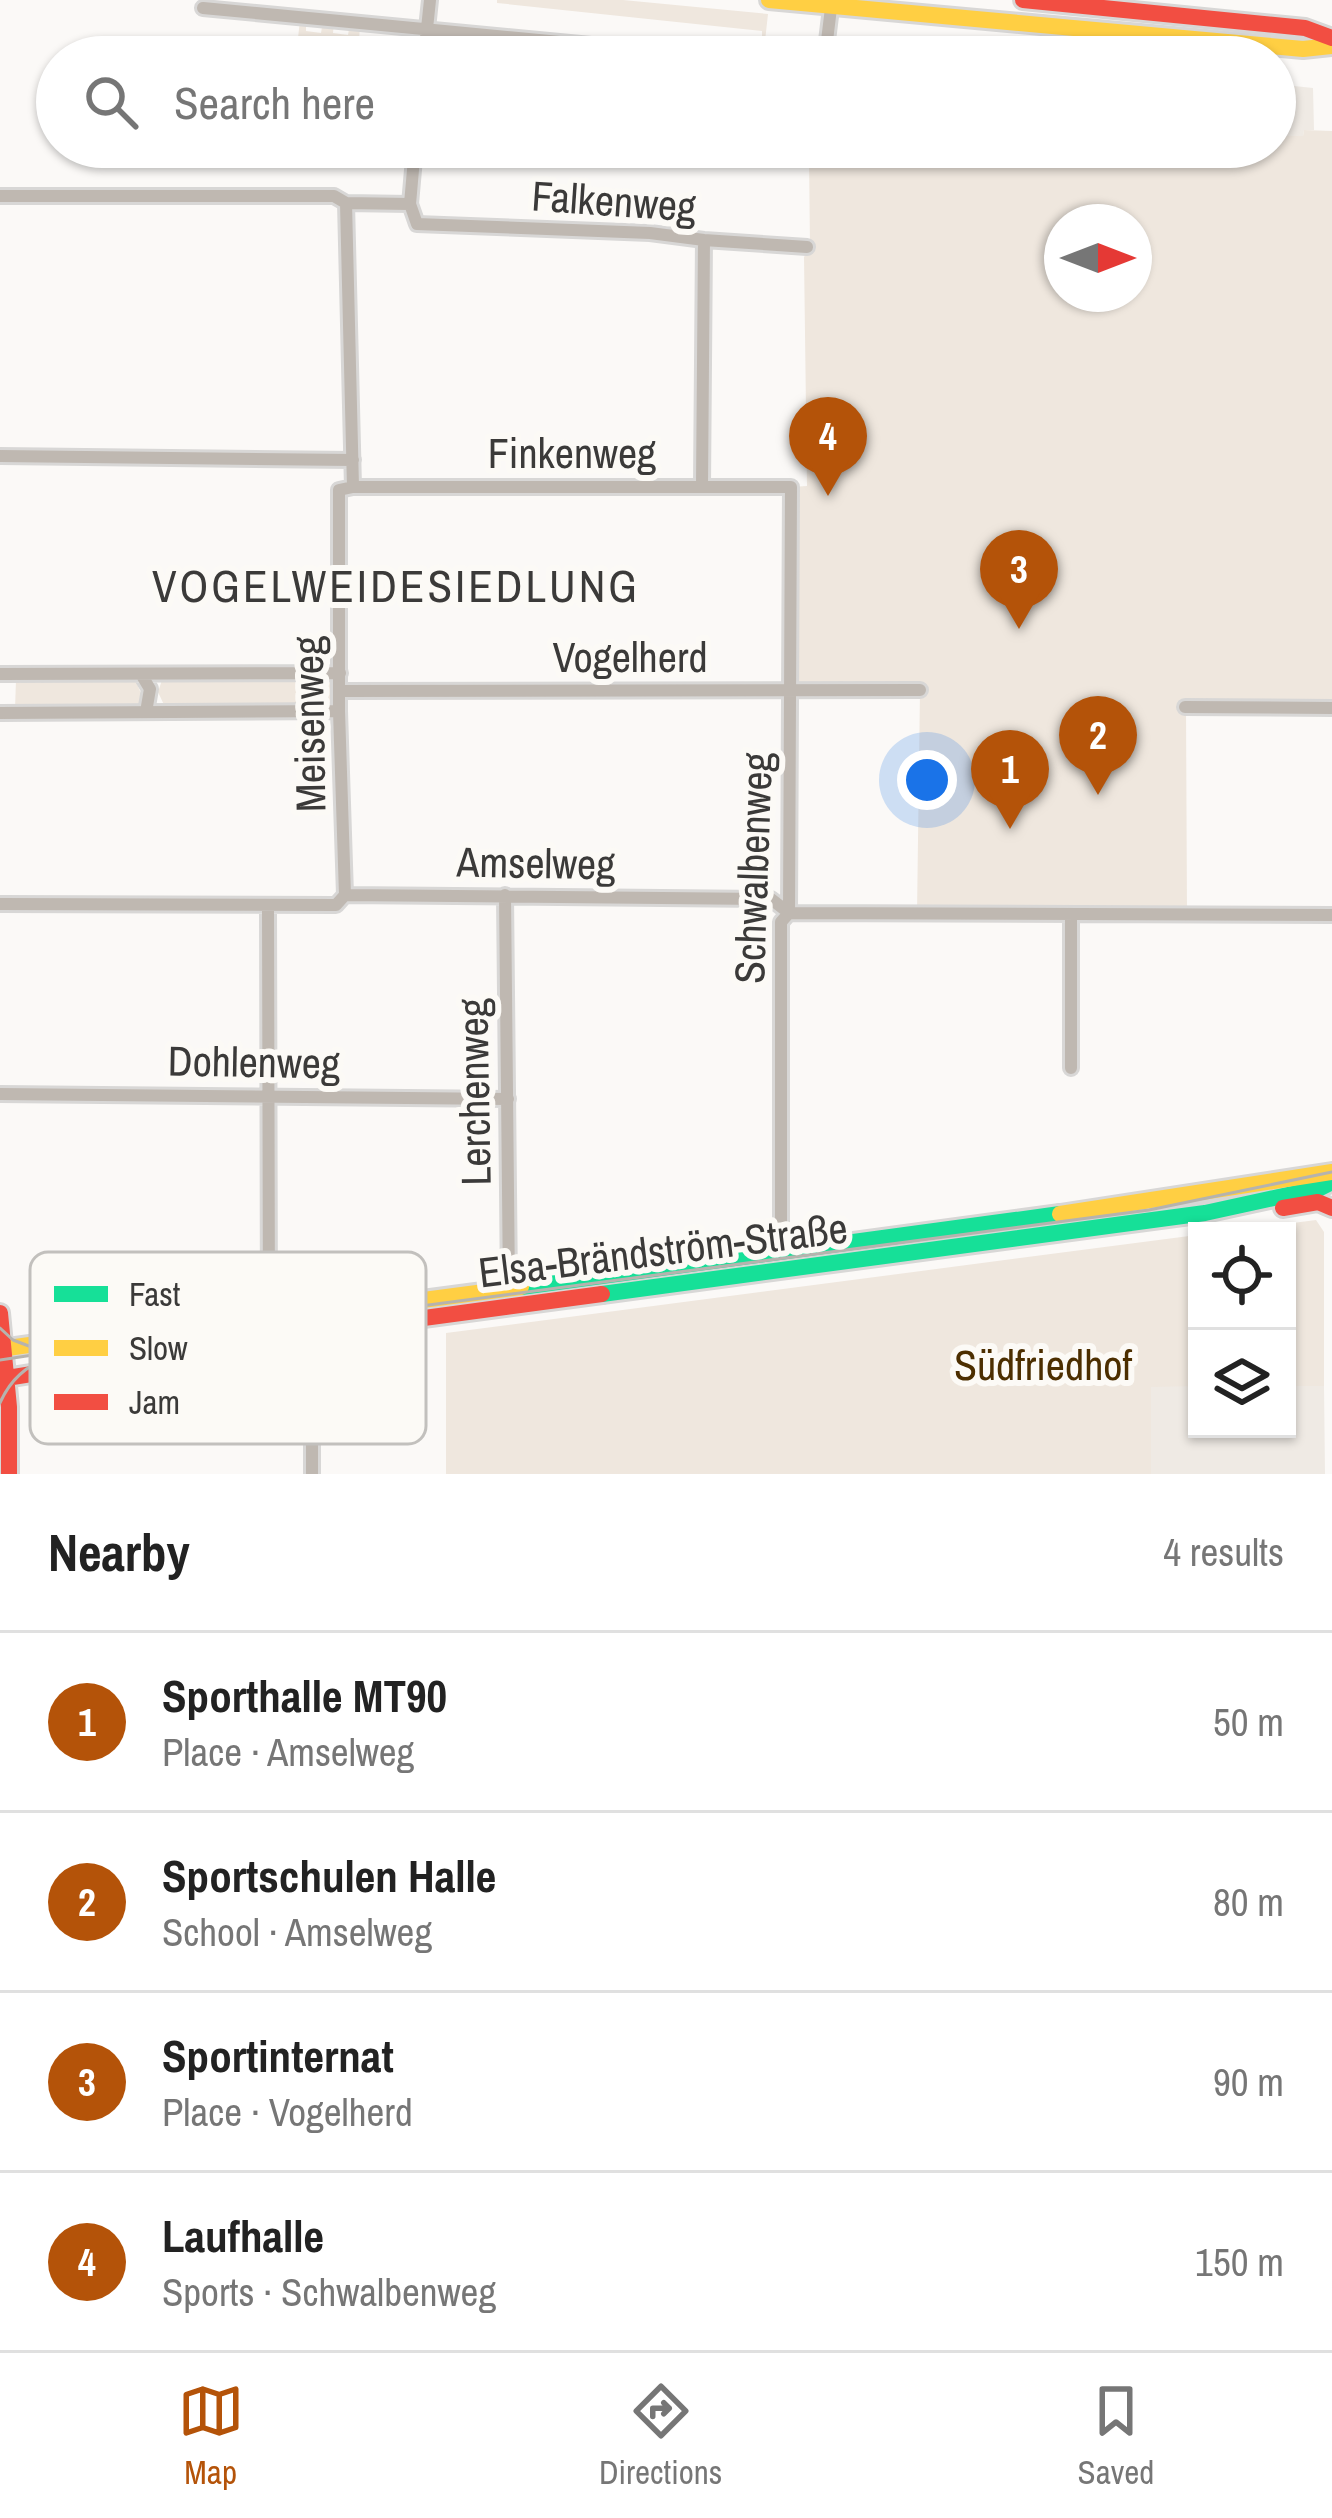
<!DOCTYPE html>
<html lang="en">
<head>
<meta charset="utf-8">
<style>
	body { margin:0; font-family:"Archivo Narrow",sans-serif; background:#f2f2f2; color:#222 }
	.controls { position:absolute; right:36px; bottom:36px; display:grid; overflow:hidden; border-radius:0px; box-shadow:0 3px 9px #0004 }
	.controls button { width:108px; height:108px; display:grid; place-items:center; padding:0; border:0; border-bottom:3px solid #e0e0e0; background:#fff; color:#222; font:60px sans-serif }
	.compass { position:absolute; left:1044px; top:204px; width:108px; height:108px; border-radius:50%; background:#fff; box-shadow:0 3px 9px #0004; rotate:90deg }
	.you { position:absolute; left:927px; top:780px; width:42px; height:42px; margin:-30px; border:9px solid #fff; border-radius:50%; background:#1a73e8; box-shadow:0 0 0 18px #1a73e833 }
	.badge { display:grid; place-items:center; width:78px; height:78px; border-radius:50%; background:#b45309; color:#fff; font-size:39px; font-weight:700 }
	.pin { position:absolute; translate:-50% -99px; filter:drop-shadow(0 3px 6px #0008) }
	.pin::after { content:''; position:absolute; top:63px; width:42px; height:36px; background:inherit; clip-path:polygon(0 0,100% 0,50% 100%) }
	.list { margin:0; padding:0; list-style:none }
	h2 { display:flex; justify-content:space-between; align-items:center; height:156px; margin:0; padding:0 48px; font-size:51px }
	h2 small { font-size:39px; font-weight:400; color:#767676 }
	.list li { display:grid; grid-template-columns:78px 1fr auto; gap:36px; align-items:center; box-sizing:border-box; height:180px; padding:0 48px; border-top:3px solid #e0e0e0 }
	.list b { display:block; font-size:45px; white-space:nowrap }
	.list p { margin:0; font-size:39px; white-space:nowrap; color:#767676 }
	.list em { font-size:39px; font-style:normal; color:#767676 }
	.icon { flex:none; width:66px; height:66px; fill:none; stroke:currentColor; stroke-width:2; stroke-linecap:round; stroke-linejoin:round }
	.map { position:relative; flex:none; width:1332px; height:1474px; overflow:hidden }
	.search { position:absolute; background:#fff; box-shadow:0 3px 9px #0004; left:36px; right:36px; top:36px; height:132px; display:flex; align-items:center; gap:30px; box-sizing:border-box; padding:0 42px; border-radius:66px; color:#767676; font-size:45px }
	.sheet { height:876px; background:#fff }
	nav { display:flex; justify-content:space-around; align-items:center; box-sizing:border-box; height:168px; border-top:3px solid #e0e0e0; background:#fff; font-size:33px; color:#767676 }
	nav a { display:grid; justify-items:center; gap:6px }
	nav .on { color:#b45309 }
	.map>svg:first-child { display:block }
	.built { fill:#efeae4 }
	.green { fill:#efe7de; fill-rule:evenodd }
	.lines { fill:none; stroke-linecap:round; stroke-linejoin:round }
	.street-casing { stroke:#d8d7d6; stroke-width:18 }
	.fast-casing { stroke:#d8d7d6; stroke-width:22 }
	.slow-casing { stroke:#d8d7d6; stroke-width:22 }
	.jam-casing { stroke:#d8d7d6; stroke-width:22 }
	.street { stroke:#bfb8b1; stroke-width:12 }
	.fast { stroke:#16e098; stroke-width:16 }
	.slow { stroke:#ffcf43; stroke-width:16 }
	.jam { stroke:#f24e42; stroke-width:16 }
	.tram { stroke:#b6b3ae; stroke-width:3 }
	.labels { text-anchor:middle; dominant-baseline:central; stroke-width:12; stroke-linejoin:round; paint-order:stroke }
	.street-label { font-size:42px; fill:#3b3a39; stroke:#fcfaf6 }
	.park-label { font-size:42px; fill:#4c2e00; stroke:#fcfaf6 }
	.neighbourhood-label { font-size:45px; letter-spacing:3px; fill:#3b3a39; stroke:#fcfaf6 }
	.key { fill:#fcfaf6; stroke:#c2c0bd; stroke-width:3 }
	.key-label { font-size:33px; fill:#3b3a39 }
</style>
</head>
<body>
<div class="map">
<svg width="1332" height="1474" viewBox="0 0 1332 1474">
	<rect width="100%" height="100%" fill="#fbf9f7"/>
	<path class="built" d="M 1275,84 L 1313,88 L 1314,130 L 1304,130 L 1303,136 L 1275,136 Z
		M 1151,1386 L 1197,1386 L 1197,1429 L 1287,1429 L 1287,1386 L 1324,1386 L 1325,1474 L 1151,1474 Z"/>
	<path class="green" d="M 497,0 L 623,0 L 768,14 L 765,41 L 762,41 L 762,31 L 497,3 Z
		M 300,20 L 306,20 L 306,31 L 321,33 L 323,21 L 334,22 L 333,33 L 348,35 L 350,23 L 360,25 L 358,57 L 295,57 L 287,37 L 298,38 Z
		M 1304,130 L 1332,131 L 1332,699 L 1237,706 L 1186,707 L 1187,914 L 917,914 L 920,691 L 791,690 L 791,487 L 807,486 L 804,257 L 810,247 L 809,156 L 817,156 L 819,147 L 1275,147 L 1275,136 L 1303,136 ZM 1062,222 L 1134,222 L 1134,294 L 1062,294 Z
		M 135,679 L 142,696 L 139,706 L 15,709 L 16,680 Z
		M 330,679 L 333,695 L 328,708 L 165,707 L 158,692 L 162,680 Z
		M 1316,1220 L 1324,1232 L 1324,1386 L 1287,1386 L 1287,1231 L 1232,1231 Z
		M 1197,1235 L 1197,1386 L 1151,1387 L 1151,1474 L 446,1474 L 446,1333 Z"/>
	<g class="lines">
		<defs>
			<path id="street" d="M 203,8 L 717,57
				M 424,57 L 430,0
				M 825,57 L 832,0
				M 415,147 L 410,204 L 417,224 L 650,233 L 704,240 L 807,247
				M 774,147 L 818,150 L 819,147
				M 0,196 L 334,196 L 346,203 L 410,204
				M 346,203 L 353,487
				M 0,456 L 353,460
				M 702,486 L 704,240
				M 0,674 L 340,673
				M 141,674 L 150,689 L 146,712
				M 340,691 L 920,690
				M 1185,707 L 1332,708
				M 0,713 L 339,711
				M 345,895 L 339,711 L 339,490 L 353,487 L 791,487 L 789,913 L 781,922 L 781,1251
				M 505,895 L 509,1288
				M 0,904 L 336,905 L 345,895 L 771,899 L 789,913 L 1332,915
				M 268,907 L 269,1319
				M 1071,1068 L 1071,914
				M 0,1094 L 508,1099
				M 308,1333 L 312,1351 L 312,1474"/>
			<path id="fast" d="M 521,1287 L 1060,1214
				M 602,1294 L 1205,1213 L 1320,1188 L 1332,1182"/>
			<path id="slow" d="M 769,0 L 1303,49 L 1332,46
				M 1060,1214 L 1332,1172
				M 0,1349 L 172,1325 L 317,1314 L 521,1287"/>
			<path id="jam" d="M 1023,0 L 1305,28 L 1332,38
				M 1283,1208 L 1318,1202 L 1332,1208
				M 0,1313 L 9,1407 L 9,1474
				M 0,1379 L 150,1355 L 602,1294"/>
		</defs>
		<use href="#street" class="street-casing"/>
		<use href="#fast" class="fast-casing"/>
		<use href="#slow" class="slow-casing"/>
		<use href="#jam" class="jam-casing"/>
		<use href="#street" class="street"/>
		<use href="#fast" class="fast"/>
		<use href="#slow" class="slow"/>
		<use href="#jam" class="jam"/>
		<path class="tram" d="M 0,1328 L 13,1340 L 42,1351
			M 0,1360 L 145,1338 L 269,1326 L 1149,1210 L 1332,1172
			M 0,1403 C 10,1380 25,1366 48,1358"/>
	</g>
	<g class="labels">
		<g class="street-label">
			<text transform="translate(614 201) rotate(4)">Falkenweg</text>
			<text x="572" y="453">Finkenweg</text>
			<text x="630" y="657">Vogelherd</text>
			<text transform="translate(309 724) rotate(-91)">Meisenweg</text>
			<text transform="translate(536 863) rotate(1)">Amselweg</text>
			<text transform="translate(753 868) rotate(-88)">Schwalbenweg</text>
			<text transform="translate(254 1062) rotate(1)">Dohlenweg</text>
			<text transform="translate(474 1092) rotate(-91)">Lerchenweg</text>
			<text transform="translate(663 1250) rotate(-7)">Elsa-Brändström-Straße</text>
		</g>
		<g class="park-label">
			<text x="1043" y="1365">Südfriedhof</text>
		</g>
		<g class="neighbourhood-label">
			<text x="396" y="585">VOGELWEIDESIEDLUNG</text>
		</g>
	</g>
	<rect x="30" y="1252" width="396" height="192" rx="18" class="key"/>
	<rect x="54" y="1286" width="54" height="16" fill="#16e098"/>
	<rect x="54" y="1340" width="54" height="16" fill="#ffcf43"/>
	<rect x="54" y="1394" width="54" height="16" fill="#f24e42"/>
	<g class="key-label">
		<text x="129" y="1306">Fast</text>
		<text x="129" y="1360">Slow</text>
		<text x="129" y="1414">Jam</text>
	</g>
</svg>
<div class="controls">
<button><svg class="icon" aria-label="locate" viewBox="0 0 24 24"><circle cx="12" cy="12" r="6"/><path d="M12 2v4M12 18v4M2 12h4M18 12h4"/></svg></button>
<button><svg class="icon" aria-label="layers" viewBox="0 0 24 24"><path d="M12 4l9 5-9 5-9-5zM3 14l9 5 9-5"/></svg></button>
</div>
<svg class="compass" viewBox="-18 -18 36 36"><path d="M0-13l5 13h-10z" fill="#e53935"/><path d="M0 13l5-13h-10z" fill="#767676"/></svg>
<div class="you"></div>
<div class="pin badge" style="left:1010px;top:829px">1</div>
<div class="pin badge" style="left:1098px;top:795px">2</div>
<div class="pin badge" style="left:1019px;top:629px">3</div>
<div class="pin badge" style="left:828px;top:496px">4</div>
<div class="search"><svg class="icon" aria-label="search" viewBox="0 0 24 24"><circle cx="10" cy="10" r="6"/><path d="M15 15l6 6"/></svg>Search here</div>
</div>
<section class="sheet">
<h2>Nearby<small>4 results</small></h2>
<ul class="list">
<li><span class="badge">1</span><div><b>Sporthalle MT90</b><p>Place · Amselweg</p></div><em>50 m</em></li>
<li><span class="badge">2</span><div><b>Sportschulen Halle</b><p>School · Amselweg</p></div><em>80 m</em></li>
<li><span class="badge">3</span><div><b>Sportinternat</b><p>Place · Vogelherd</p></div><em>90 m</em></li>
<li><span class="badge">4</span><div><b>Laufhalle</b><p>Sports · Schwalbenweg</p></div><em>150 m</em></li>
</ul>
</section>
<nav>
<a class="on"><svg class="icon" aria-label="map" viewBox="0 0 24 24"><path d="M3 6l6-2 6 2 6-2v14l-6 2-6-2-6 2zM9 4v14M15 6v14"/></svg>Map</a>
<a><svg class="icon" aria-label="directions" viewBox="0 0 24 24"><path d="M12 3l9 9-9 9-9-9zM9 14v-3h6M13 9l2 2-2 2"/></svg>Directions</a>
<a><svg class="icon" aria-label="saved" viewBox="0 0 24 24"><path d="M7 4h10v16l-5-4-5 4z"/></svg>Saved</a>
</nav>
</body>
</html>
